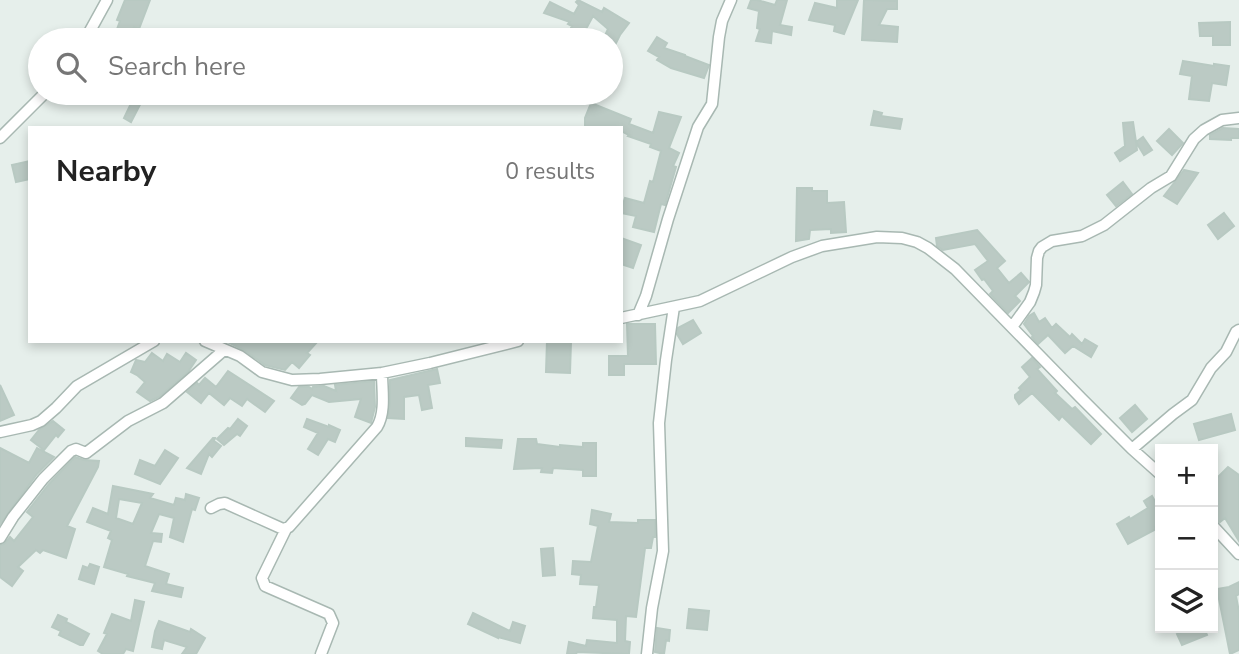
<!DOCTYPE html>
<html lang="en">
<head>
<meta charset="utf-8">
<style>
	body { margin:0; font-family:"Nunito Sans",sans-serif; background:#f2f2f2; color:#222 }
	.controls { position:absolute; right:21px; bottom:21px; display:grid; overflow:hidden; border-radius:0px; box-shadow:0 4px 10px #0003 }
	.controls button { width:63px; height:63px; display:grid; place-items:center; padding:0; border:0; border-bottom:2px solid #e0e0e0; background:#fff; color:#222; font:35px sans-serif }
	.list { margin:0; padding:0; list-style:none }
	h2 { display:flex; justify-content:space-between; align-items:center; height:91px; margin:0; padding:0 28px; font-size:30px }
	h2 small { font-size:23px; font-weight:400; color:#767676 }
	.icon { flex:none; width:38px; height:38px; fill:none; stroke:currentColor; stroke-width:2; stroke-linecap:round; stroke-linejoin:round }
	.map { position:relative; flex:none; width:1239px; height:654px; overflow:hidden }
	.search { position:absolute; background:#fff; box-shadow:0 4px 10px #0003; left:28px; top:28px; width:595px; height:77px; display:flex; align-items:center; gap:18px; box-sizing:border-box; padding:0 24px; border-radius:38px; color:#767676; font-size:26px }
	.panel { position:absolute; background:#fff; box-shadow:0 4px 10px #0003; left:28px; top:126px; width:595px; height:217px; border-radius:0px }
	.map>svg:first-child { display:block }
	.building { fill:#bbcac4; stroke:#b8c9c2; stroke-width:2; fill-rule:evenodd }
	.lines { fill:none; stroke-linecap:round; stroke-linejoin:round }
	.minor-casing { stroke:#a8b8b2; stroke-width:13 }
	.minor { stroke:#fff; stroke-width:10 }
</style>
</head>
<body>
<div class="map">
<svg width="1239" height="654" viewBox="0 0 1239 654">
	<rect width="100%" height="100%" fill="#e6efeb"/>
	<path class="building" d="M 125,0 L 150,0 L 139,29 L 134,27 L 129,40 L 113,40 L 120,21 L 117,20 Z
		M 578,0 L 602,12 L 604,8 L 629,23 L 620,35 L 611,53 L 611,40 L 603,40 L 608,29 L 593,16 L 580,40 L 565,40 L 572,26 L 568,24 L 570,22 L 544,13 L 550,2 L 574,14 L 579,5 L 576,2 Z
		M 751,0 L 757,0 L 775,5 L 777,0 L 787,0 L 780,25 L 792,27 L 791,35 L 772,31 L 771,43 L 756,41 L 760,29 L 757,28 L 759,11 L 748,8 Z
		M 837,0 L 858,0 L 844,34 L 834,31 L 835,25 L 809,20 L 815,3 L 837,8 Z
		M 864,0 L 897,1 L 897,9 L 887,9 L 879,25 L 898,27 L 897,42 L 862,40 Z
		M 1230,22 L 1230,45 L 1213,45 L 1213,36 L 1200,36 L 1199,23 Z
		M 657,37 L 667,43 L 664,48 L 685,55 L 685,56 L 709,65 L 704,78 L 671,68 L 657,60 L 659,57 L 648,51 Z
		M 1183,61 L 1214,66 L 1214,64 L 1229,66 L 1226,85 L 1212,83 L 1209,101 L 1189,99 L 1192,76 L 1180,74 Z
		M 136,93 L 146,93 L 131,122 L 124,118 Z
		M 591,103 L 631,119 L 629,124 L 653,133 L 659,112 L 681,117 L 669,148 L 679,153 L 673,166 L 676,167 L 665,205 L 661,204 L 654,232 L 633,227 L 636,216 L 621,213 L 621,210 L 625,198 L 644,203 L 650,181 L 653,182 L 661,151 L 650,147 L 651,144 L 628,136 L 629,135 L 621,131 L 621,128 L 585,128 L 585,118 Z
		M 874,111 L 882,113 L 881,116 L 902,119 L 900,129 L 871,125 Z
		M 1133,122 L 1136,142 L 1143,137 L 1152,150 L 1144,155 L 1136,142 L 1137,150 L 1120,161 L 1115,153 L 1125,146 L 1123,123 Z
		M 1223,128 L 1239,129 L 1239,138 L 1231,138 L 1231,140 L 1210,139 L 1210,135 Z
		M 1169,129 L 1183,143 L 1172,155 L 1157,141 Z
		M 30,161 L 30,179 L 16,182 L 12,165 Z
		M 1184,170 L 1198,173 L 1177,204 L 1164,196 Z
		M 1123,182 L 1132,194 L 1116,206 L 1107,195 Z
		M 797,188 L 812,188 L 812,191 L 827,191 L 827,203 L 844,202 L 846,232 L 831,233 L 831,229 L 810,230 L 809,239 L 796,241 Z
		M 1224,213 L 1234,226 L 1218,239 L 1208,225 Z
		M 977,230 L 1005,261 L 997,268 L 1009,283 L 1021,273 L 1029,282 L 1015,296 L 1020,301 L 1008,313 L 990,294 L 993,291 L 984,279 L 982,280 L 975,270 L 988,261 L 975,244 L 943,250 L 937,246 L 936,238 Z
		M 621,238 L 641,245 L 633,268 L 621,264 Z
		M 1034,313 L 1039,322 L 1045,318 L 1052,328 L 1056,324 L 1070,337 L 1072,334 L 1082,344 L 1085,339 L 1097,346 L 1091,357 L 1073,346 L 1065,353 L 1048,335 L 1038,344 L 1032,337 L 1033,336 L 1024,324 L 1029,316 Z
		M 693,320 L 701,333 L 683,344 L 677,334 L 678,328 Z
		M 627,324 L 655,324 L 656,364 L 624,364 L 624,375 L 609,375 L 609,356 L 628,356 Z
		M 226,341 L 318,341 L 307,353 L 310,355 L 299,368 L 292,362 L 285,370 L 265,365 L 244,350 Z
		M 547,341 L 571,342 L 570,373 L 546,372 Z
		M 152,353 L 163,361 L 167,354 L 180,362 L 186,353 L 196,360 L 188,372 L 159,397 L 150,401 L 137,392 L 145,382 L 137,375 L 131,372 L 136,360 L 145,362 Z
		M 1032,358 L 1040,367 L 1037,369 L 1057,391 L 1055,393 L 1072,409 L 1075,407 L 1101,434 L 1091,444 L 1062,416 L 1059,420 L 1032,393 L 1019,404 L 1015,398 L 1015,395 L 1021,390 L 1019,388 L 1030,377 L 1022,367 Z
		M 437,369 L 440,383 L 428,385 L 432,408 L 422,410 L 419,395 L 404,397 L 404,419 L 388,418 L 390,401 L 390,380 Z
		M 228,371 L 274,401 L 265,412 L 247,399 L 242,406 L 230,398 L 224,405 L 209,393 L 201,403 L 187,392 L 197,383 L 199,385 L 205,378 L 216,387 Z
		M 374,381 L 375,407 L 371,423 L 355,417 L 361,399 L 329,402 L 312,395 L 305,404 L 302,405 L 291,398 L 299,387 L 309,387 L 312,389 L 313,387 L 324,386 L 336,391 L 335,385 Z
		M 0,385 L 14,415 L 0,421 Z
		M 1135,405 L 1147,419 L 1132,432 L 1120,418 Z
		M 1231,414 L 1235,430 L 1199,440 L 1194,424 Z
		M 238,419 L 247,426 L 240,436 L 237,434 L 224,445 L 217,439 L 228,428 L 230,429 Z
		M 307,419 L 329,427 L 329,425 L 340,430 L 335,442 L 328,439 L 318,455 L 308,449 L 318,433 L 304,427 Z
		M 53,421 L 64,430 L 58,437 L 56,435 L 44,450 L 31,440 L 39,430 Z
		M 213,438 L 215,438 L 214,441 L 221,446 L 212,457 L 209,454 L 201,474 L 187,468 Z
		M 466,438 L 502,440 L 501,448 L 466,446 Z
		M 518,439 L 536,439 L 537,444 L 560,447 L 560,445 L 583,447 L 583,443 L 596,443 L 596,476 L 583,476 L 583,470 L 553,468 L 552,473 L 541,472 L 542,468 L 514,469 Z
		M 0,448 L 29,463 L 37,448 L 54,457 L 37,474 L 0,524 Z
		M 165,450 L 178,458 L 160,484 L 135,474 L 140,460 L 155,466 Z
		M 75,457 L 84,460 L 99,461 L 98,467 L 67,526 L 75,529 L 66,558 L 43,550 L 40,553 L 36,550 L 18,567 L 23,571 L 12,586 L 0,577 L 0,545 L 4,544 L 10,537 L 14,541 L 33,517 L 27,512 L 49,484 Z
		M 1228,467 L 1239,475 L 1239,541 L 1225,518 L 1220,522 L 1213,518 L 1213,482 Z
		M 113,486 L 153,494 L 150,498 L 174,505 L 176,498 L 185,500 L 186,494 L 199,498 L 195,510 L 192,509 L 183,542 L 170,537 L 174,518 L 159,514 L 151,533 L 162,534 L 161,542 L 153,541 L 145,566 L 169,574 L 166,584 L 183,588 L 181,597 L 152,591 L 155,583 L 127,576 L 128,574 L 104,567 L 112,540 L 108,538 L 111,531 L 87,522 L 93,508 L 108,514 ZM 119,499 L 142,503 L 133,524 L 116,518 Z
		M 1152,496 L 1156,503 L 1160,500 L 1160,524 L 1155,527 L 1156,529 L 1128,544 L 1117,524 L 1129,517 L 1130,519 L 1148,508 L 1144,501 Z
		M 592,510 L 611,514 L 609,522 L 638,523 L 638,520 L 655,520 L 655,537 L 653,537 L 651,548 L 645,548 L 636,617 L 626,616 L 625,641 L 630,642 L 629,654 L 577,652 L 576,654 L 567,654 L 569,642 L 586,646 L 587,640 L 617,643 L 617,620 L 593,618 L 594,607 L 596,607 L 599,585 L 580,584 L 581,575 L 572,574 L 573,561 L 591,562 L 598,526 L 590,524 Z
		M 553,548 L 555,575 L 543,576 L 541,549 Z
		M 90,564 L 99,567 L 94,584 L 79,579 L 83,566 L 88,568 Z
		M 1239,582 L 1239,594 L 1236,596 L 1239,612 L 1239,650 L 1230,654 L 1217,589 L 1229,587 Z
		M 135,600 L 144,602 L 133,651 L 126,649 L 123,654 L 103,654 L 98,651 L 107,634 L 104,633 L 112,614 L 131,621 Z
		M 689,609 L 709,611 L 707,630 L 687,628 Z
		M 473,613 L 510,631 L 513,622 L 525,626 L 520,643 L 498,637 L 498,638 L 468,624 Z
		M 58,615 L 67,619 L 66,622 L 72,625 L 89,634 L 83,645 L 80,645 L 59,635 L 61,631 L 52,627 Z
		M 159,621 L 190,632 L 191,629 L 205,638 L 196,654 L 182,654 L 187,647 L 164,640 L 162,649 L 152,647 L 155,631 Z
		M 657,628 L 670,630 L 669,641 L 666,640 L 664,654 L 655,652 Z
		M 1192,628 L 1204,628 L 1207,635 L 1182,645 L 1177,634 Z"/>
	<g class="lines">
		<defs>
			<path id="minor" d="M 85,40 L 107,0
				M 0,138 L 45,93
				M 638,315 L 646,296 L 668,219 L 698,127 L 712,104 L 719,37 L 722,21 L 731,0
				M 621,318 L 700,301 L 792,257 L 822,246 L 877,237 L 902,238 L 917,242 L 928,248 L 955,269 L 1081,398 L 1132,449 L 1160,474
				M 1012,327 L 1030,302 L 1034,292 L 1036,285 L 1037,258 L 1039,251 L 1042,247 L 1052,241 L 1082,236 L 1104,225 L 1151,188 L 1171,176 L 1194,139 L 1204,130 L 1222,120 L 1239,118
				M 205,341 L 240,356 L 262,372 L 292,380 L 320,379 L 382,373 L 430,363 L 518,341
				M 0,432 L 32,425 L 41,421 L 56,408 L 77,386 L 154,341
				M 1132,449 L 1173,414 L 1192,400 L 1211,368 L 1226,352 L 1236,332 L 1239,330
				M 211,508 L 219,504 L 225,503 L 283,529 L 289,527 L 377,427 C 386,412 382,390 382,373
				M 1213,526 L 1239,554
				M 286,529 L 262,578 L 265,586 L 329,614 L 333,623 L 321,654
				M 0,538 L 13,517 L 43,479 L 71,451 L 76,449 L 86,453 L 128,421 L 163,403 L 224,350
				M 647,654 L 652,608 L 663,551 L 659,423 L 666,360 L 674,307"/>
		</defs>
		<use href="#minor" class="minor-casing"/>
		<use href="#minor" class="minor"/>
	</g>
</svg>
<div class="controls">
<button>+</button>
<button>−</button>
<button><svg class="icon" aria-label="layers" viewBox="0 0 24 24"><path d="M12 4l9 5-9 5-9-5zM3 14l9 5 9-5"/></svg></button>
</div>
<div class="search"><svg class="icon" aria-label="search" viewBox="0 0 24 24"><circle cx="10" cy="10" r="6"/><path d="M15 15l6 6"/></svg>Search here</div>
<section class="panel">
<h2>Nearby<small>0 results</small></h2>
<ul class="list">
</ul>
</section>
</div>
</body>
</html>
